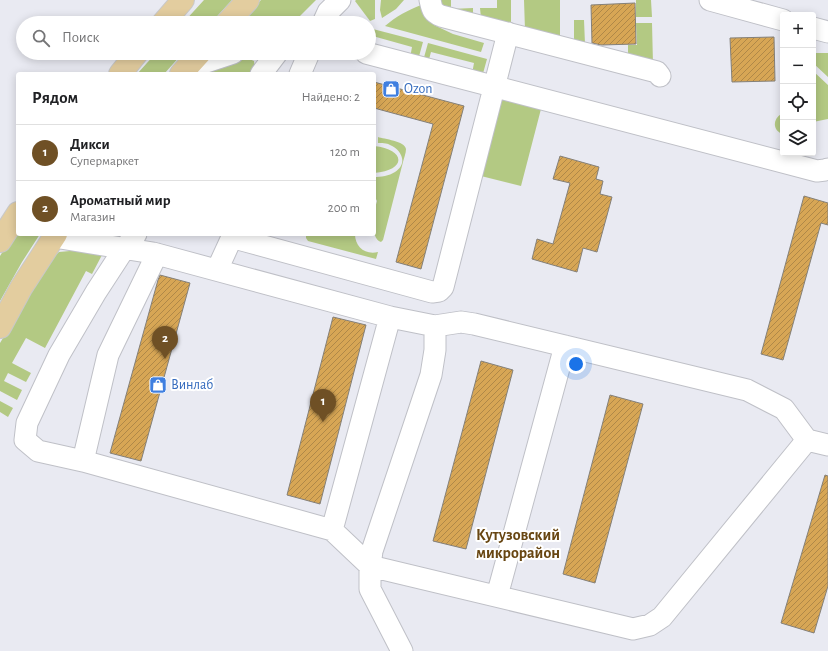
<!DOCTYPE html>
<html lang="ru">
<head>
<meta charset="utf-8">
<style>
	body { margin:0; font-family:"Alegreya Sans",sans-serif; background:#f2f2f2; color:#202124 }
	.controls { position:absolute; right:12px; top:12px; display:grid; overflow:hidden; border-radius:4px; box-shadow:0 2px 10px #0003 }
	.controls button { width:36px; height:36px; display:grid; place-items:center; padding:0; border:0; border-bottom:1px solid #e0e0e0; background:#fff; color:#202124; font:20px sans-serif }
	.you { position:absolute; left:576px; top:364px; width:14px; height:14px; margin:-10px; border:3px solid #fff; border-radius:50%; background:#1a73e8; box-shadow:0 0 0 6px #1a73e833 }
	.badge { display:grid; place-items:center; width:26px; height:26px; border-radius:50%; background:#6f5025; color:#fff; font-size:13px; font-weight:700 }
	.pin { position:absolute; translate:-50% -33px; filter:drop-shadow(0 1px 2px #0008) }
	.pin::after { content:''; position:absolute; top:21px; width:14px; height:12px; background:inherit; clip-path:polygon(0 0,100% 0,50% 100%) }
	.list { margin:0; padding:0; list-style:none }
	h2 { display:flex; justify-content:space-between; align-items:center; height:52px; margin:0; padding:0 16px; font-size:17px }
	h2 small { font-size:13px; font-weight:400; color:#757577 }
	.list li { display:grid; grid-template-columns:26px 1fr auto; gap:12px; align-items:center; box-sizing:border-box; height:56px; padding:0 16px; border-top:1px solid #e0e0e0 }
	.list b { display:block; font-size:15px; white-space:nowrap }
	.list p { margin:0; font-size:13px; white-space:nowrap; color:#757577 }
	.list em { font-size:13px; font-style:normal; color:#757577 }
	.icon { flex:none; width:22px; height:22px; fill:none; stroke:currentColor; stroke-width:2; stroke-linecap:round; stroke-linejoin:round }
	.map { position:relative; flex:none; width:828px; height:651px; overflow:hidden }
	.search { position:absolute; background:#fff; box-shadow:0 2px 10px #0003; left:16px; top:16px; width:360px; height:44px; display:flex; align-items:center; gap:10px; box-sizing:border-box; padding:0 14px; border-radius:22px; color:#757577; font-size:15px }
	.panel { position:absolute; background:#fff; box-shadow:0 2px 10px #0003; left:16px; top:72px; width:360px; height:164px; border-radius:4px }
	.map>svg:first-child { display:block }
	.green { fill:#b3c983 }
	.building { fill:url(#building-hatch); stroke:#848079 }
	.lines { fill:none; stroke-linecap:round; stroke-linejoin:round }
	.minor-casing { stroke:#bfc0c7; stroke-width:23 }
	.major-casing { stroke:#c8c8c9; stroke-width:24 }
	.minor { stroke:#fff; stroke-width:21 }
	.major { stroke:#e3cd9f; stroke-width:22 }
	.labels { text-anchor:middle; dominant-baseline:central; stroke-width:4; stroke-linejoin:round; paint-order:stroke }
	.shop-label { font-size:14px; fill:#366cbe; stroke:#fff; text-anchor:start }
	.quarter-label { font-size:16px; font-weight:bold; fill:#684612; stroke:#fff }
</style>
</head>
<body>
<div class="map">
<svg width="828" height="651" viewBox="0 0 828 651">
	<defs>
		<pattern id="building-hatch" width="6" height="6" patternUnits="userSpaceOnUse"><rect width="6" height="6" fill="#d7a655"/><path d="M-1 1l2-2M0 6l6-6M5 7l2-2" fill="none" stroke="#af8848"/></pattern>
	</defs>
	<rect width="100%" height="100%" fill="#e9eaf2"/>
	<path class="green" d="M 204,0 L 232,0 L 211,23 L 183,23 Z
		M 261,0 L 316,0 L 296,20 L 298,23 L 239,23 Z
		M 356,0 L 375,0 L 375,19 L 370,21 L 355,1 Z
		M 381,0 L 404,0 L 396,9 L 382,18 L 380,10 Z
		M 441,0 L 451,0 L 451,9 L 473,8 L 473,17 L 442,8 Z
		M 497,0 L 511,0 L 511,24 L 481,18 L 480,8 L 497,8 Z
		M 524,0 L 560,0 L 560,39 L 525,30 Z
		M 636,0 L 651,0 L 652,17 L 636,17 Z
		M 421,5 L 425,15 L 434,25 L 453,34 L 484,43 L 481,52 L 385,26 C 397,16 406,11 421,5 Z
		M 574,20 L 584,20 L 585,44 L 574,41 Z
		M 636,23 L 652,23 L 653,64 L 628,57 L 628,45 L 637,45 Z
		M 369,28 L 423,42 L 418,60 L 410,58 L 412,47 L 369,35 Z
		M 428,43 L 487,59 L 482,77 L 472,74 L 474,63 L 431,52 L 428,63 L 423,61 Z
		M 156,53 L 183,53 L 164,74 L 137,74 Z
		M 813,53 L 828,53 L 828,77 L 813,63 Z
		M 245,57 L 254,61 L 255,70 L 253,74 L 191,74 L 225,61 Z
		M 813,71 L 828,85 L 828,119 L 813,122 Z
		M 501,99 L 541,109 L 521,186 L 481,176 Z
		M 781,114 L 783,114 L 783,134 C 773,131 772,120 781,114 Z
		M 378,137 C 384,139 405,141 406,149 C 406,153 404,158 403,162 L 383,240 L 381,242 C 371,240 374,218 374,209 L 375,208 L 377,201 L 374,195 L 374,177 C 381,177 389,176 395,172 C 408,164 402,150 390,145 C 387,143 381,143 378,143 Z
		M 374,146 C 405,149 408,170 374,173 Z
		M 18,227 L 18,234 L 40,234 L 22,262 L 0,301 L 0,256 Z
		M 306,234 L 355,234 C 355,247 365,255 378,252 L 376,259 L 308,241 L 306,238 Z
		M 70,251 L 96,251 L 102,255 L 92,274 L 86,271 L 45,348 L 26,338 L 12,363 L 31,373 L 26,382 L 8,373 L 4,381 L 22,390 L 17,400 L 0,391 L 0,343 L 51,259 L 59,252 Z
		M 0,401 L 13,408 L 8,417 L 0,412 Z"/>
	<path class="building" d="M 635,3 L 636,44 L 601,45 L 592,43 L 591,5 Z
		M 774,37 L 775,81 L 732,82 L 730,38 Z
		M 374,82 L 464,106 L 421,269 L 396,262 L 433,124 L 374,108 Z
		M 560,156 L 599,167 L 596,179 L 603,181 L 600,194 L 612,197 L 597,252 L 583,248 L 577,272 L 532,259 L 537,239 L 553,244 L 570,183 L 553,179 Z
		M 804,196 L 828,203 L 828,225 L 821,223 L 783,360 L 761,354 Z
		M 160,275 L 190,283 L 141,461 L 110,453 L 158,280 Z
		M 333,317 L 366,325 L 320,504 L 287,495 Z
		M 481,361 L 513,370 L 466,549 L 433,541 Z
		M 610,395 L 643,404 L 595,583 L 563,574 Z
		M 825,475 L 828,476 L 828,586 L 814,633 L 781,623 Z"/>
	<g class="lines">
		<defs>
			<path id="minor" d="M 430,0 C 432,9 432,12 441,16 L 657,72 L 660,76
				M 710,0 L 783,20
				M 323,23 L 328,12 L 340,0
				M 813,28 L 828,32
				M 366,53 L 817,171 L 825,170 L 828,169
				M 181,74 L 197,65 L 233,53
				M 261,74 L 277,53
				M 300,74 L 309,53
				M 136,234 L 124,249 L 96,292 L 59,355 L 27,423 L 25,440 L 38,451 L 83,461 L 332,530 L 370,566 L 370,589 L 402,651
				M 233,234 L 238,239 L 432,292 L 439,291 L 443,287 L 508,33
				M 54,237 L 153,253 L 390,317 L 435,326 L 435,350 L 431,375 L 372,551 L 370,566 L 633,629 L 650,625 L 662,617 L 807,440 L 828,445
				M 217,270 L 233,235
				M 435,326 L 461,322 L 474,324 L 747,390 L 784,409 L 807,440
				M 83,461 L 108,355 L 157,254
				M 332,530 L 390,317
				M 497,596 L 565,346"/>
			<path id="major" d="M 163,23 L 183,0
				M 227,23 L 248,0
				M 120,74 L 137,53
				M 181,74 L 200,53
				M 0,241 L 18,213
				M 0,327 L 21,288 L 56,234"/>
		</defs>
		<use href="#minor" class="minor-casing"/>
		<use href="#major" class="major-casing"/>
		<use href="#minor" class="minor"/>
		<use href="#major" class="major"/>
	</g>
	<defs>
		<symbol id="shop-square" viewBox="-11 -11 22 22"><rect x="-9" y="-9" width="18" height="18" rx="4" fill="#3f7fe0" stroke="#fff"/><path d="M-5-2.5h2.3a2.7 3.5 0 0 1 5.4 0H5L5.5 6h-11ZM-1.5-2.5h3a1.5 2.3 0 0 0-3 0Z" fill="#fff"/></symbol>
	</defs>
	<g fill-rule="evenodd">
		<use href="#shop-square" x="381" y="79" width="20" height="20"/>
		<use href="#shop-square" x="148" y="375" width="20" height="20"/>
	</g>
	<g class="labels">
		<g class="shop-label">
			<text x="404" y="89">Ozon</text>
			<text x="171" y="385">Винлаб</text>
		</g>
		<g class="quarter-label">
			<text x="518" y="535">Кутузовский<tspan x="518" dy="18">микрорайон</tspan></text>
		</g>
	</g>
</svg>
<div class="controls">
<button>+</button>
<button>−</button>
<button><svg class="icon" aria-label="locate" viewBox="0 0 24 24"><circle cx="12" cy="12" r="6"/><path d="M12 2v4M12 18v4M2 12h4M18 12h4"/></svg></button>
<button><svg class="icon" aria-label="layers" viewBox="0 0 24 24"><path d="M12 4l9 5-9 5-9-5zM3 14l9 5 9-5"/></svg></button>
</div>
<div class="you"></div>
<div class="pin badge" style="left:323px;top:422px">1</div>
<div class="pin badge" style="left:165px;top:359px">2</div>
<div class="search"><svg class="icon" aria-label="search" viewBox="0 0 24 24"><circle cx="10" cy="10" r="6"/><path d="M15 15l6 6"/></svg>Поиск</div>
<section class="panel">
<h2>Рядом<small>Найдено: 2</small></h2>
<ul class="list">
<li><span class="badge">1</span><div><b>Дикси</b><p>Супермаркет</p></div><em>120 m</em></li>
<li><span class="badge">2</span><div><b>Ароматный мир</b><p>Магазин</p></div><em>200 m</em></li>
</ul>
</section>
</div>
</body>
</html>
